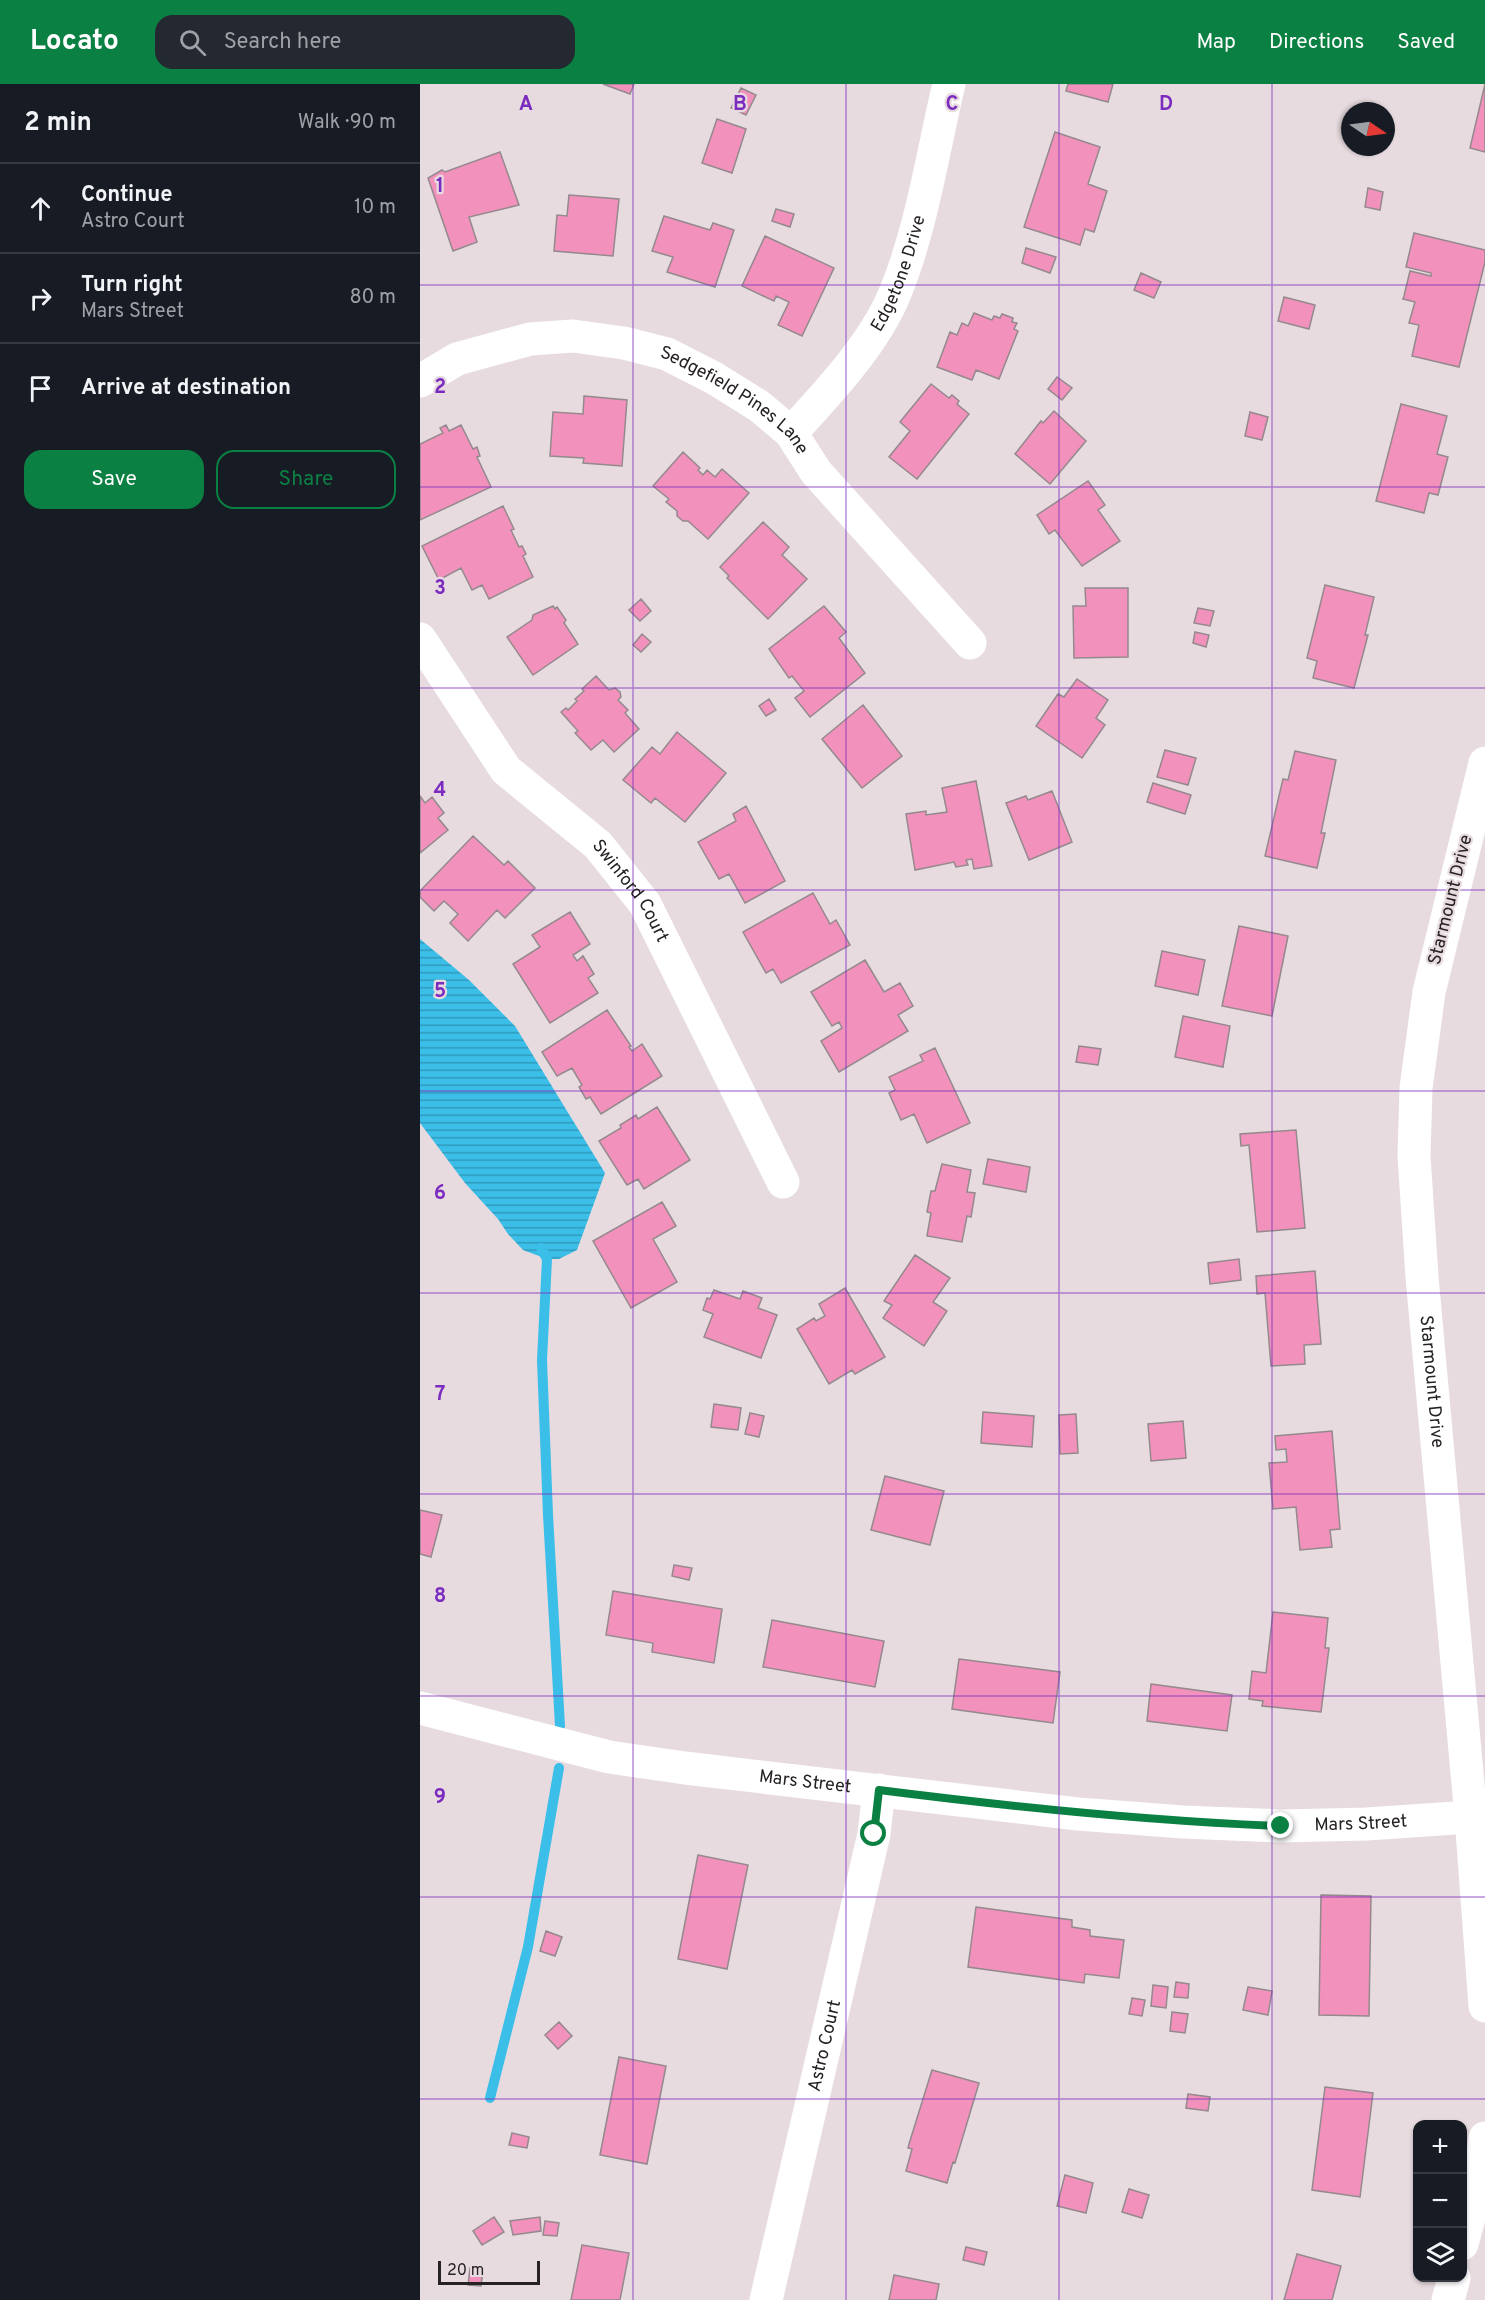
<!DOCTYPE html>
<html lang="en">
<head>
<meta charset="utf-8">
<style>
	body { margin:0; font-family:Overpass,sans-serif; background:#242831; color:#f1f3f6 }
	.controls { position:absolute; right:18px; bottom:18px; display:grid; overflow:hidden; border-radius:12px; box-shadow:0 2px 4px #0004 }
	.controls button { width:54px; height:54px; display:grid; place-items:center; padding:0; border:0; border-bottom:2px solid #363941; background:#171b24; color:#f1f3f6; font:30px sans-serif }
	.compass { position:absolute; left:921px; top:18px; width:54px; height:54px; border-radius:50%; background:#171b24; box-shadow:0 2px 4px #0004; rotate:103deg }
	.scale { position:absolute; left:18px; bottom:15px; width:102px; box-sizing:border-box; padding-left:6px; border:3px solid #262223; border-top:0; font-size:16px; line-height:21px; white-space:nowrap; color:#262223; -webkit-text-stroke:4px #e7dbdf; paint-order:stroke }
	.stop { position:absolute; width:18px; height:18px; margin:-14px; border:4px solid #0b8043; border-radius:50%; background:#fff }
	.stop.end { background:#0b8043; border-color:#fff; box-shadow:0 2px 6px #0008 }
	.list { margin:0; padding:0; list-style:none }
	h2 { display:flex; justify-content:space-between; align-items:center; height:78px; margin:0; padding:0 24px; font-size:26px }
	h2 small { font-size:20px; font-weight:400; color:#9ea1a6 }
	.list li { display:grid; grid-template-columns:39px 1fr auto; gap:18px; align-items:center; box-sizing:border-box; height:90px; padding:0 24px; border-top:2px solid #363941 }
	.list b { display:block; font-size:22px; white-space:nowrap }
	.list p { margin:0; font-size:20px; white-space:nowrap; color:#9ea1a6 }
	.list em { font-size:20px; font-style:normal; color:#9ea1a6 }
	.actions { display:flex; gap:12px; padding:18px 24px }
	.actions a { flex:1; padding:14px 0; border:2px solid #0b8043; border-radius:18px; text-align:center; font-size:21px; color:#0b8043 }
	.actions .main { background:#0b8043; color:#fff }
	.icon { flex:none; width:33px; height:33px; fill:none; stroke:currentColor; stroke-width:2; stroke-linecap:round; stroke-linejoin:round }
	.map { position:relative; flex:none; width:1065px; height:2216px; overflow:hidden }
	header { display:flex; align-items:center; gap:36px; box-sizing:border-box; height:84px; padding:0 30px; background:#0b8043; color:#fff }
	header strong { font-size:28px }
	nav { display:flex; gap:33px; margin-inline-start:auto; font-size:21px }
	.search { width:420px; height:54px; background:#242831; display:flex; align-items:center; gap:15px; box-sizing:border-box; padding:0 21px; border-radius:18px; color:#9ea1a6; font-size:22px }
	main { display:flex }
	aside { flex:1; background:#171b24 }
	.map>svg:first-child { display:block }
	.water { fill:url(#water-rules) }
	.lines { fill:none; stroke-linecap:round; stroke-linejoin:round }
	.stream { stroke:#3bbee8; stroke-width:10 }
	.building { fill:#f292bc; stroke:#94898d; stroke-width:1.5 }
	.minor { stroke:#fff; stroke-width:33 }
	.route { stroke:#0b8043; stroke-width:8 }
	.grid { fill:none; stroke:#7b2cbf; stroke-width:1.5; stroke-opacity:0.55 }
	.labels { text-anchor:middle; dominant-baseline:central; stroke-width:4.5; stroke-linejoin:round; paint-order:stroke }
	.street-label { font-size:18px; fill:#262223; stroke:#e7dbdf }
	.grid-label { font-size:20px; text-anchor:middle; font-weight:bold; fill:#7b2cbf; stroke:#e7dbdf; stroke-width:4.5; stroke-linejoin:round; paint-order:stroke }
</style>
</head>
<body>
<header>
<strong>Locato</strong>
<div class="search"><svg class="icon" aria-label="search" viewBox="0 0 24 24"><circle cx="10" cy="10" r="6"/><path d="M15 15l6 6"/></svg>Search here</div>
<nav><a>Map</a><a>Directions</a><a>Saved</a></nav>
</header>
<main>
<aside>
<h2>2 min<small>Walk · 90 m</small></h2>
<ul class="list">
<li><svg class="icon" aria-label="ahead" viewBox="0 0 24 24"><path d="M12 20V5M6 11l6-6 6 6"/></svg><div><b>Continue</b><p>Astro Court</p></div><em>10 m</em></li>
<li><svg class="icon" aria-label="right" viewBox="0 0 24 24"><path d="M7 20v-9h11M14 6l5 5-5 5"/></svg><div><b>Turn right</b><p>Mars Street</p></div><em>80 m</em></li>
<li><svg class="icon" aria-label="arrive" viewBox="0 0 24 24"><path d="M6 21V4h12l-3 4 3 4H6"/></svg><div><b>Arrive at destination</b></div></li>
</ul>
<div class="actions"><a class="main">Save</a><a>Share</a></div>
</aside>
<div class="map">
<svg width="1065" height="2216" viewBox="0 0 1065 2216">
	<defs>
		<pattern id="water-rules" width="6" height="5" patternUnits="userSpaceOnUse" patternTransform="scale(1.5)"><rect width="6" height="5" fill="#3bbee8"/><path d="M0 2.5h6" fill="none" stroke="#319abc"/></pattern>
	</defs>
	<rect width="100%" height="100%" fill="#e7dbdf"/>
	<path class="water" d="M 0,855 L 49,896 L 95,942 L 185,1089 L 157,1166 L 139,1175 L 127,1175 L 103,1166 L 88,1150 L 78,1135 L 45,1099 L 0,1039 Z"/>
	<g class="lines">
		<path class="stream" d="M 121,1164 L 127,1175 L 122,1276 L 128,1431 L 140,1642
			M 70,2014 L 108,1863 L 139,1684"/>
	</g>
	<path class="building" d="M 183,0 L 214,0 L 210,10 Z
		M 648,0 L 693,0 L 688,18 L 646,7 Z
		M 1065,0 L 1065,68 L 1050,64 Z
		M 321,4 L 336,11 L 326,31 L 311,24 Z
		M 297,35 L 326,45 L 312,89 L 282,79 Z
		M 635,48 L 680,63 L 668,100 L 687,107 L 674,148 L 665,145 L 660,161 L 604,143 Z
		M 80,68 L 99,121 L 49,133 L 57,158 L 33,167 L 8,94 L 22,86 L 25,88 Z
		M 948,104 L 963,108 L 960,126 L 945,123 Z
		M 149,111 L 199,115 L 193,172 L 134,167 L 137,131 L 147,132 Z
		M 356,125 L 374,130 L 370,143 L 352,137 Z
		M 244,132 L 290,146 L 293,139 L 314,146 L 295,203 L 247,188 L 253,173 L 232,167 Z
		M 994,149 L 1065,166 L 1065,178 L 1039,283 L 992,272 L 999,241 L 989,239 L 995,218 L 983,215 L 984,212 L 990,187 L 1011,192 L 1011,189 L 986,183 Z
		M 345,152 L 414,184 L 382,252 L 358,241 L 369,218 L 356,212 L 354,217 L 322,202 Z
		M 606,164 L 636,173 L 630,189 L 602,179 Z
		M 721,189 L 741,198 L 734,214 L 714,206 Z
		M 864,213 L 895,221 L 889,245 L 858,237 Z
		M 554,229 L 572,236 L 574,232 L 580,234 L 582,230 L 593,234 L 592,238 L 597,239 L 594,245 L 598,247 L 579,295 L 556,286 L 552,296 L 517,283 L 530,248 L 537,251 L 542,239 L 548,242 Z
		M 637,293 L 652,304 L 642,316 L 628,305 Z
		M 511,300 L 529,314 L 532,311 L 539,317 L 537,320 L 549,330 L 497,395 L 469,373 L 490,347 L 480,338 Z
		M 164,312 L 207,316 L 202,382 L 163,379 L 164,374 L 130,372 L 133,328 L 163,330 Z
		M 981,320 L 1027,332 L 1017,370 L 1028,373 L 1018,411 L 1009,409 L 1004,429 L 956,417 Z
		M 634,327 L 666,357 L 630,400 L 595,370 L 621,337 L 623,339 Z
		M 830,328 L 848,333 L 842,356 L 825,352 Z
		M 26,341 L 29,347 L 41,341 L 53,365 L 57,363 L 60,372 L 57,373 L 71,403 L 0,436 L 0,360 L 23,349 L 20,344 Z
		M 263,368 L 280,384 L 278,386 L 283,391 L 287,386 L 295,393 L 302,385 L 329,409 L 288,455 L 268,437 L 263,437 L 257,432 L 257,427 L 246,418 L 249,415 L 233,402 Z
		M 668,397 L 685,421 L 678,426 L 700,457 L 662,482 L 635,446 L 629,450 L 617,431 Z
		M 83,422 L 94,445 L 91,446 L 99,463 L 102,462 L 106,470 L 103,472 L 113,493 L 69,515 L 62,501 L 52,506 L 41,484 L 19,496 L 2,462 Z
		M 343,438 L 369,463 L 362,471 L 387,495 L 348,535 L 307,494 L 309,492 L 300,483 Z
		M 905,501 L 954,513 L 945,551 L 948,551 L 934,604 L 893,594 L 897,577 L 887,574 Z
		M 665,504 L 708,504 L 708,573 L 654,574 L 653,522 L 666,522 Z
		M 221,515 L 231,527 L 220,537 L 209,526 Z
		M 133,522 L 135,525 L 137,523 L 146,536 L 144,539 L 158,560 L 113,591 L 87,553 L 112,536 L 113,531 Z
		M 404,522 L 426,548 L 419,554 L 445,589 L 390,633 L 375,614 L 384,607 L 372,592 L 369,594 L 349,565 Z
		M 778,524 L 794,527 L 790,542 L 774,539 Z
		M 775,548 L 789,551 L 786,563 L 773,559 Z
		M 222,550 L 231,558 L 221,568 L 213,561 Z
		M 176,592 L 189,606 L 195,604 L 200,608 L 201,613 L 198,616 L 208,626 L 205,629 L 219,645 L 194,668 L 183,656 L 171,666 L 155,649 L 158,647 L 141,628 L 146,624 L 148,626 L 157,617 L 155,615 L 164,607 L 162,605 Z
		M 657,595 L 688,616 L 676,634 L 685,641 L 662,674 L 616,642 L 638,610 L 644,613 Z
		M 349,615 L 356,626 L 346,632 L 339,622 Z
		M 443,621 L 482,672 L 442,704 L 402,655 Z
		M 257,648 L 306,689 L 265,738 L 235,714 L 231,719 L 203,696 L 232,663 L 240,670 Z
		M 745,666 L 776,674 L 768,701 L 737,693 Z
		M 875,667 L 916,676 L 901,749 L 905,749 L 897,784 L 845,772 L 863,695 L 868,696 Z
		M 556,697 L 572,782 L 554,785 L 552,775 L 546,776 L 548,781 L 536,783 L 534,778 L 495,786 L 486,730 L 506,727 L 506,731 L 527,728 L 522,704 Z
		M 733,699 L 771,711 L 765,730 L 727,718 Z
		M 632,707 L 652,758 L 609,776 L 586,719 L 606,712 L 608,716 Z
		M 0,712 L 5,719 L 12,713 L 24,729 L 18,734 L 28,746 L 0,769 Z
		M 326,722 L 365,797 L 325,819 L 309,790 L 299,795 L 278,758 L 316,737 L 313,730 Z
		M 53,752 L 84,781 L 88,777 L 115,804 L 85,834 L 77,826 L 48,857 L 30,839 L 38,830 L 24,817 L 14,827 L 0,813 L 0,807 Z
		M 393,809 L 410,840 L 416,836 L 430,861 L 361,899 L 353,885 L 346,889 L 323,848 Z
		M 150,828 L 170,860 L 153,871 L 157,877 L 163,872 L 174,890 L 168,894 L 178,909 L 130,939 L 93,880 L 120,863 L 112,851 Z
		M 819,842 L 868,852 L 852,932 L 802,922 Z
		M 742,867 L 785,876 L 778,911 L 735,902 Z
		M 445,876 L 464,908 L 480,899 L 493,922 L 478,931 L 488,947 L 419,988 L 401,957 L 422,944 L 419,938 L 412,942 L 391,908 Z
		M 187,926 L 211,962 L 209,963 L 212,967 L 222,960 L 242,992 L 181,1030 L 170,1013 L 166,1015 L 159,1003 L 162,1001 L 152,984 L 137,992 L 122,968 Z
		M 763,932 L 810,942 L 803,983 L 755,973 Z
		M 659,962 L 681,965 L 678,981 L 656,978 Z
		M 515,964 L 550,1039 L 507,1059 L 494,1030 L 481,1036 L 469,1009 L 475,1006 L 469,993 L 503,977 L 500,971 Z
		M 237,1023 L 270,1076 L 224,1105 L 218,1095 L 207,1101 L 179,1057 L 201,1044 L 200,1041 L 216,1031 L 218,1035 Z
		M 876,1046 L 885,1144 L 837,1148 L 829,1061 L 821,1062 L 820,1050 Z
		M 568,1075 L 610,1083 L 606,1108 L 563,1100 Z
		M 522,1080 L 551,1086 L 547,1108 L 555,1109 L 551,1133 L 547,1132 L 542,1158 L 507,1152 L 511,1129 L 507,1128 L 511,1107 L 515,1107 Z
		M 242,1118 L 256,1142 L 233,1155 L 257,1198 L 211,1224 L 173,1157 Z
		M 495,1171 L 530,1194 L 513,1218 L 527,1227 L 504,1262 L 463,1234 L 472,1221 L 464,1217 Z
		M 819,1175 L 821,1196 L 790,1200 L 788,1179 Z
		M 895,1187 L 901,1260 L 884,1261 L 885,1280 L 851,1282 L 845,1209 L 837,1210 L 836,1192 Z
		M 425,1204 L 465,1273 L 435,1290 L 432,1286 L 409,1300 L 377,1245 L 394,1234 L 396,1237 L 405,1232 L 399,1220 Z
		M 294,1206 L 320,1215 L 323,1207 L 342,1214 L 338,1224 L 357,1231 L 341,1274 L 284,1253 L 293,1230 L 283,1226 L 287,1214 L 290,1215 Z
		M 294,1320 L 321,1324 L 318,1346 L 291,1343 Z
		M 563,1328 L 614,1332 L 612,1363 L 561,1359 Z
		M 330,1329 L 344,1332 L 339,1353 L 325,1350 Z
		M 656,1330 L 658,1369 L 640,1370 L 639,1331 Z
		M 763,1337 L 766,1374 L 731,1377 L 728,1340 Z
		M 912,1347 L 920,1445 L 910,1446 L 912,1463 L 880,1466 L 876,1423 L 853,1425 L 849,1379 L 867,1378 L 866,1365 L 856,1366 L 855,1352 Z
		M 465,1392 L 524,1407 L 510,1461 L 451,1446 Z
		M 0,1426 L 22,1431 L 11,1473 L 0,1470 Z
		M 254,1481 L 272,1484 L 269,1496 L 252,1492 Z
		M 193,1507 L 302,1525 L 294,1579 L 232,1568 L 233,1559 L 186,1551 Z
		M 853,1528 L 908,1534 L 905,1564 L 909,1564 L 901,1628 L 842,1622 L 843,1617 L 829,1615 L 832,1587 L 846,1589 Z
		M 352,1536 L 464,1557 L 455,1603 L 343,1583 Z
		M 539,1575 L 640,1588 L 633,1639 L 532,1625 Z
		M 731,1600 L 812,1611 L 807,1647 L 727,1637 Z
		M 278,1771 L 328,1781 L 307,1885 L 258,1875 Z
		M 901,1811 L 951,1812 L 949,1932 L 899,1931 Z
		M 556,1823 L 652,1836 L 652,1843 L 670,1846 L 670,1852 L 704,1856 L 699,1894 L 665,1890 L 664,1899 L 548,1883 Z
		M 126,1847 L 142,1853 L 135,1872 L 120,1867 Z
		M 756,1898 L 769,1900 L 768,1914 L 754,1913 Z
		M 733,1901 L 748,1903 L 746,1924 L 731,1922 Z
		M 828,1903 L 852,1907 L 848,1931 L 823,1926 Z
		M 712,1914 L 725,1916 L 722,1932 L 709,1930 Z
		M 752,1928 L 768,1930 L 765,1949 L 750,1947 Z
		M 139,1938 L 152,1952 L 138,1965 L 125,1951 Z
		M 199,1973 L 246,1982 L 227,2080 L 180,2071 Z
		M 512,1986 L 559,1999 L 535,2079 L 533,2078 L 527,2099 L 486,2087 L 492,2065 L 488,2064 L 489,2060 Z
		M 905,2003 L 953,2009 L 940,2113 L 892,2106 Z
		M 768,2010 L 790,2013 L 788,2027 L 766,2024 Z
		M 92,2049 L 109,2053 L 107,2064 L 89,2061 Z
		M 645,2091 L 673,2099 L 666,2129 L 637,2122 Z
		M 709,2105 L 729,2111 L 722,2134 L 702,2128 Z
		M 74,2133 L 84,2148 L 62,2161 L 53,2147 Z
		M 120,2133 L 121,2147 L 93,2151 L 90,2137 Z
		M 125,2137 L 139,2139 L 137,2152 L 123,2151 Z
		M 162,2161 L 209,2169 L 200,2216 L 151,2216 Z
		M 546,2163 L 567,2168 L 564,2181 L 543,2176 Z
		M 877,2170 L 921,2182 L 912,2216 L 864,2216 Z
		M 50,2184 L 63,2186 L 61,2202 L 48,2201 Z
		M 474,2191 L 519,2200 L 516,2216 L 469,2216 Z"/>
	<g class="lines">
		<g class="minor">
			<path id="s1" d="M 0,297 L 37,275 L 110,255 L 153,252 L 204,259 L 247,270 L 294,294 L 339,322 L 371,349 L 396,388 L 550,559"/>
			<path id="s2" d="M 371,349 C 407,310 455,259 475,209 C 501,147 513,67 529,0"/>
			<path id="s3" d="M 0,555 L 86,686 L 178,761 L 225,820 L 363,1098"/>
			<path id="s4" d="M 1065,679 L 1009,908 L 996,1004 L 994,1072 L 1002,1193 L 1051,1733 L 1065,1922"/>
			<path id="s5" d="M 0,1624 L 189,1673 L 265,1684 L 658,1730 L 763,1738 L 861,1742 L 947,1740 L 1065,1732"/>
			<path d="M 1042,2160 L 1059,2096 L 1065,2054"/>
			<path id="s6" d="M 346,2216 L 454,1750 L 459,1706"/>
			<path d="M 1028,2216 L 1034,2194"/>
		</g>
	</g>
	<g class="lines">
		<path class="route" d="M 454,1750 L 459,1706 C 593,1723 726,1737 861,1742"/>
	</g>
	<path class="grid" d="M 213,0 L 213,2216M 426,0 L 426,2216M 639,0 L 639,2216M 852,0 L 852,2216M 0,201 L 1065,201M 0,403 L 1065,403M 0,604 L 1065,604M 0,806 L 1065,806M 0,1007 L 1065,1007M 0,1209 L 1065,1209M 0,1410 L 1065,1410M 0,1612 L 1065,1612M 0,1813 L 1065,1813M 0,2015 L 1065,2015"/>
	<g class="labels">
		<g class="street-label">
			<text stroke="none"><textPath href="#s2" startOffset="195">Edgetone Drive</textPath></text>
			<text stroke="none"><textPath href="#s1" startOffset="340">Sedgefield Pines Lane</textPath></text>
			<text stroke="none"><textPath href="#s3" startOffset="332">Swinford Court</textPath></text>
			<text transform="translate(1031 816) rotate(-76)">Starmount Drive</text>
			<text stroke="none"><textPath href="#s4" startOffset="627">Starmount Drive</textPath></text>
			<text stroke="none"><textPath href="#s5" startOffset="393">Mars Street</textPath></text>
			<text stroke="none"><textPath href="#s5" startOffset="951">Mars Street</textPath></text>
			<text stroke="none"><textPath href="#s6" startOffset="261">Astro Court</textPath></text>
		</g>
	</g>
	<g class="grid-label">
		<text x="106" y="26">A</text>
		<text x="320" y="26">B</text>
		<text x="532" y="26">C</text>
		<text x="746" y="26">D</text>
		<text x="20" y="108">1</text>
		<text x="20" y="309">2</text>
		<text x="20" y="510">3</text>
		<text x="20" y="712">4</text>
		<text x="20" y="913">5</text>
		<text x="20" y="1115">6</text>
		<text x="20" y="1316">7</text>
		<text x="20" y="1518">8</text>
		<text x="20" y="1719">9</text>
	</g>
</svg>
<div class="controls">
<button>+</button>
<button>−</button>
<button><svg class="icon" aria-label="layers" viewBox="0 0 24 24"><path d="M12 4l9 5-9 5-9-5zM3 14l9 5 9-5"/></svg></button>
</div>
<svg class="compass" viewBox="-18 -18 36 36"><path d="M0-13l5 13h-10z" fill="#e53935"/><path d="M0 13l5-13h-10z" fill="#9ea1a6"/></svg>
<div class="scale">20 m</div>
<div class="stop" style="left:454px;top:1750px"></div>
<div class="stop end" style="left:861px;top:1742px"></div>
</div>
</main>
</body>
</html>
